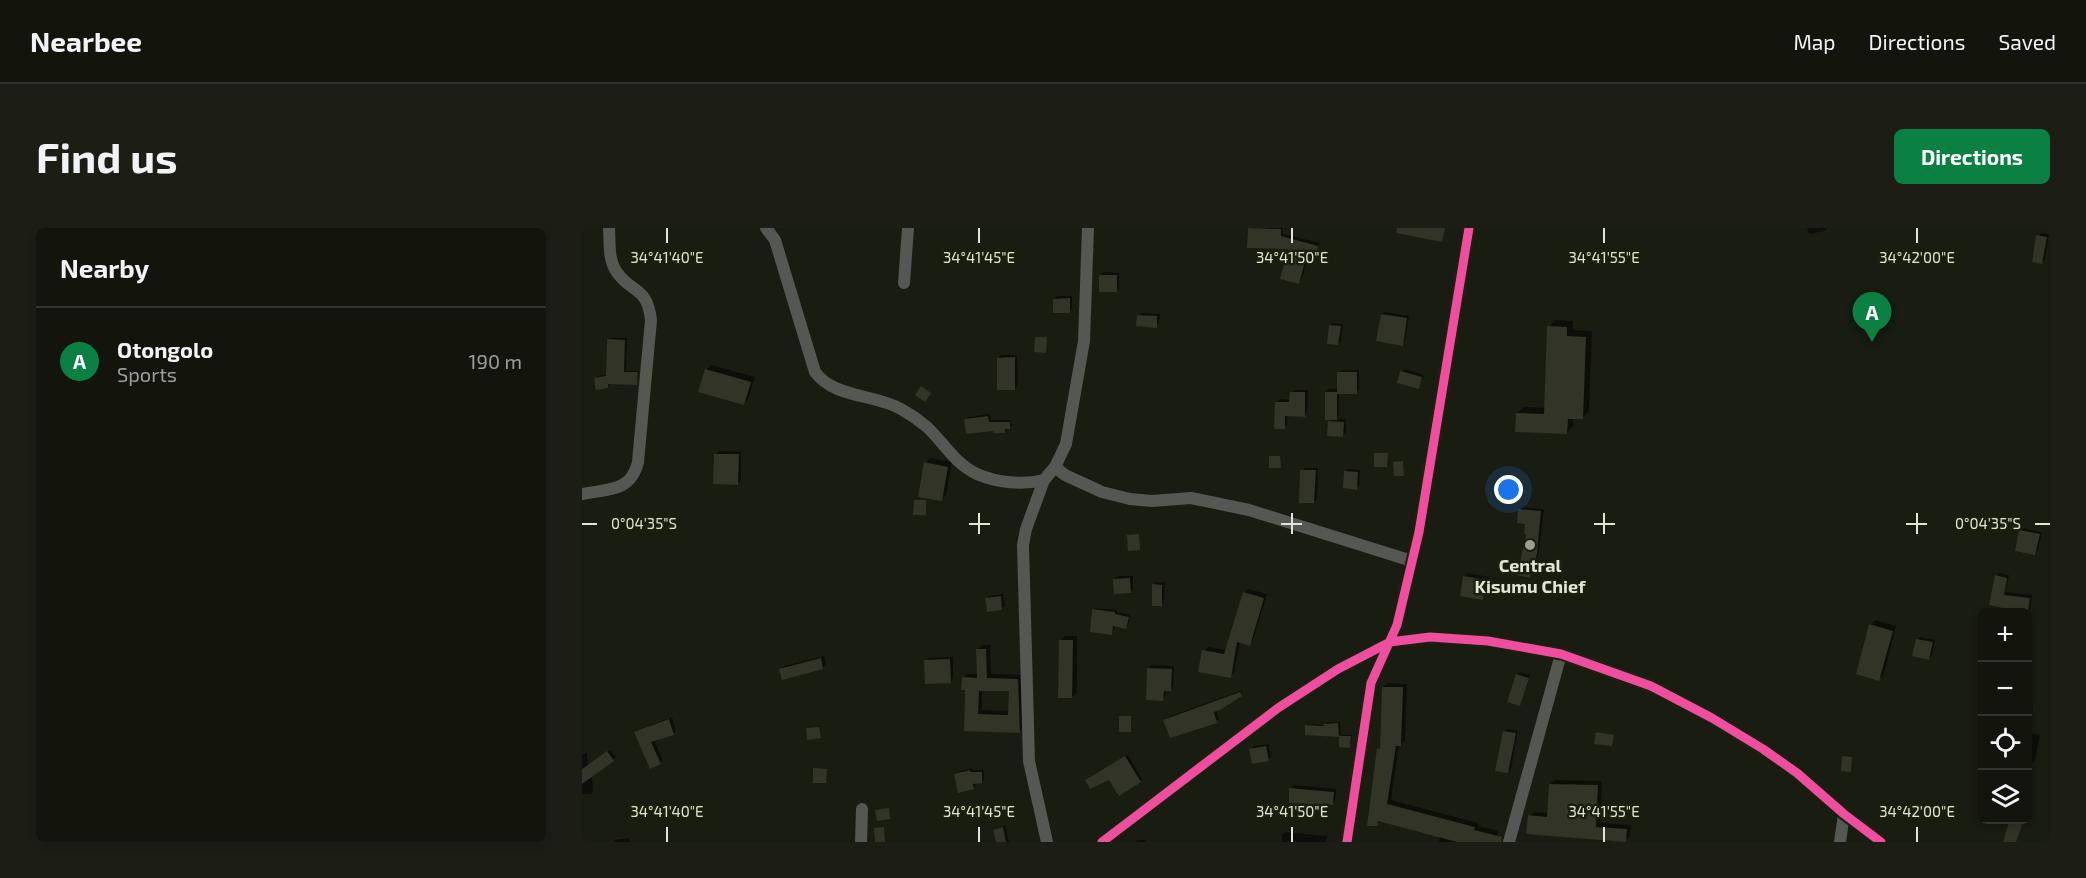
<!DOCTYPE html>
<html lang="en">
<head>
<meta charset="utf-8">
<style>
	body { margin:0; font-family:"Exo 2",sans-serif; background:#1c1e16; color:#f1f3f6 }
	.controls { position:absolute; right:18px; bottom:18px; display:grid; overflow:hidden; border-radius:9px; box-shadow:0 3px 9px #0003 }
	.controls button { width:54px; height:54px; display:grid; place-items:center; padding:0; border:0; border-bottom:2px solid #32342e; background:#13150d; color:#f1f3f6; font:30px sans-serif }
	.you { position:absolute; left:927px; top:262px; width:21px; height:21px; margin:-15px; border:4px solid #fff; border-radius:50%; background:#1a73e8; box-shadow:0 0 0 9px #1a73e833 }
	.badge { display:grid; place-items:center; width:39px; height:39px; border-radius:50%; background:#0b8043; color:#fff; font-size:20px; font-weight:700 }
	.pin { position:absolute; translate:-50% -50px; filter:drop-shadow(0 2px 3px #0008) }
	.pin::after { content:''; position:absolute; top:32px; width:21px; height:18px; background:inherit; clip-path:polygon(0 0,100% 0,50% 100%) }
	.list { margin:0; padding:0; list-style:none }
	h2 { display:flex; justify-content:space-between; align-items:center; height:78px; margin:0; padding:0 24px; font-size:26px }
	h2 small { font-size:20px; font-weight:400; color:#9d9f9d }
	.list li { display:grid; grid-template-columns:39px 1fr auto; gap:18px; align-items:center; box-sizing:border-box; height:108px; padding:0 24px; border-top:2px solid #32342e }
	.list b { display:block; font-size:22px; white-space:nowrap }
	.list p { margin:0; font-size:20px; white-space:nowrap; color:#9d9f9d }
	.list em { font-size:20px; font-style:normal; color:#9d9f9d }
	.icon { flex:none; width:33px; height:33px; fill:none; stroke:currentColor; stroke-width:2; stroke-linecap:round; stroke-linejoin:round }
	.map { position:relative; flex:none; width:1468px; height:614px; overflow:hidden; border-radius:9px }
	header { display:flex; align-items:center; gap:36px; box-sizing:border-box; height:84px; padding:0 30px; background:#13150d; border-bottom:2px solid #32342e }
	header strong { font-size:28px }
	nav { display:flex; gap:33px; margin-inline-start:auto; font-size:21px }
	.intro { display:flex; align-items:center; justify-content:space-between; box-sizing:border-box; height:144px; padding:0 36px }
	h1 { margin:0; font-size:42px }
	.button { padding:15px 27px; border-radius:9px; background:#0b8043; color:#fff; font-size:21px; font-weight:700 }
	main { display:flex; gap:36px; padding:0 36px }
	aside { flex:1; background:#13150d; border-radius:9px; box-shadow:0 3px 9px #0003 }
	.map>svg:first-child { display:block }
	.shadow { fill:#0007; fill-rule:evenodd }
	.building { fill:#313426; fill-rule:evenodd }
	.lines { fill:none; stroke-linecap:round; stroke-linejoin:round }
	.minor { stroke:#555752; stroke-width:12 }
	.cycleway-casing { stroke:#1b200d; stroke-width:13 }
	.cycleway { stroke:#ef4d9e; stroke-width:9 }
	.ticks { fill:none; stroke:#e1e5d8; stroke-width:2 }
	.poi-dot { fill:#9b9f92; stroke:#1b200d; stroke-width:2 }
	.labels { text-anchor:middle; dominant-baseline:central; stroke-width:5; stroke-linejoin:round; paint-order:stroke }
	.poi-label { font-size:18px; font-weight:bold; fill:#e1e5d8; stroke:#1b200d }
	.ticks-label { font-size:15px; text-anchor:middle; fill:#e1e5d8; stroke:#1b200d; stroke-width:5; stroke-linejoin:round; paint-order:stroke }
</style>
</head>
<body>
<header>
<strong>Nearbee</strong>
<nav><a>Map</a><a>Directions</a><a>Saved</a></nav>
</header>
<div class="intro"><h1>Find us</h1><a class="button">Directions</a></div>
<main>
<aside>
<h2>Nearby<small></small></h2>
<ul class="list">
<li><span class="badge">A</span><div><b>Otongolo</b><p>Sports</p></div><em>190 m</em></li>
</ul>
</aside>
<div class="map">
<svg width="1468" height="614" viewBox="0 0 1468 614">
	<rect width="100%" height="100%" fill="#191c11"/>
	<path class="shadow" d="M 667,0 L 701,0 L 701,6 L 738,15 L 734,21 L 728,21 L 720,51 L 717,54 L 708,20 Z
		M 1225,0 L 1245,0 L 1243,3 L 1227,6 Z
		M 1459,5 L 1467,6 L 1463,31 L 1460,34 L 1456,8 Z
		M 521,44 L 537,45 L 537,60 L 534,63 L 518,47 Z
		M 475,68 L 490,68 L 490,80 L 487,83 L 472,71 Z
		M 803,84 L 827,88 L 823,113 L 820,116 L 800,86 Z
		M 559,85 L 578,86 L 577,95 L 574,98 L 556,88 Z
		M 973,92 L 991,93 L 991,102 L 1010,103 L 1007,183 L 1000,190 L 991,189 L 991,198 L 985,204 L 935,185 L 942,179 L 964,180 L 967,99 Z
		M 751,95 L 761,96 L 759,113 L 756,116 L 748,98 Z
		M 28,110 L 45,110 L 44,143 L 57,143 L 56,153 L 54,155 L 28,155 L 26,159 L 14,150 L 16,148 L 25,147 L 26,112 Z
		M 419,127 L 435,127 L 436,158 L 433,161 L 416,130 Z
		M 129,137 L 173,149 L 166,171 L 162,176 L 118,163 L 125,141 Z
		M 823,141 L 842,147 L 837,159 L 820,144 Z
		M 760,142 L 777,142 L 777,162 L 774,165 L 757,165 L 757,188 L 754,191 L 764,191 L 764,204 L 761,207 L 747,194 L 750,191 L 744,164 L 747,161 L 757,161 L 757,145 Z
		M 712,162 L 726,162 L 725,184 L 722,187 L 705,187 L 705,197 L 702,200 L 695,174 L 698,171 L 709,172 L 709,165 Z
		M 408,186 L 409,192 L 429,192 L 430,197 L 423,204 L 383,192 L 386,189 Z
		M 137,223 L 159,224 L 159,252 L 156,255 L 134,226 Z
		M 348,230 L 370,234 L 364,267 L 359,271 L 343,235 Z
		M 723,240 L 736,240 L 735,271 L 732,274 L 720,243 Z
		M 766,241 L 778,242 L 777,257 L 774,260 L 763,244 Z
		M 940,279 L 962,281 L 957,322 L 951,345 L 948,348 L 944,294 L 937,282 Z
		M 1441,300 L 1460,304 L 1456,322 L 1453,325 L 1438,303 Z
		M 886,345 L 907,349 L 904,367 L 901,370 L 880,366 L 883,348 Z
		M 1417,345 L 1427,347 L 1423,364 L 1450,367 L 1448,381 L 1446,383 L 1436,382 L 1436,385 L 1421,385 L 1422,378 L 1414,348 Z
		M 535,348 L 551,348 L 551,361 L 548,364 L 532,351 Z
		M 574,354 L 583,354 L 582,374 L 579,377 L 572,357 Z
		M 666,361 L 685,366 L 671,412 L 667,416 L 658,414 L 652,444 L 648,448 L 622,423 L 626,419 L 644,422 L 662,365 Z
		M 421,366 L 423,377 L 420,380 L 405,371 L 407,368 Z
		M 514,380 L 535,382 L 535,384 L 548,387 L 546,397 L 543,400 L 533,397 L 530,405 L 512,382 Z
		M 1293,392 L 1314,398 L 1302,446 L 1297,451 L 1288,397 Z
		M 483,408 L 495,408 L 495,464 L 490,469 L 478,413 Z
		M 1338,409 L 1353,412 L 1350,427 L 1347,430 L 1335,412 Z
		M 400,417 L 408,417 L 409,446 L 440,447 L 442,499 L 437,503 L 383,502 L 384,461 L 381,450 L 386,446 L 397,446 L 395,422 ZM 400,461 L 428,462 L 428,483 L 400,482 Z
		M 242,428 L 244,436 L 241,439 L 199,441 L 202,438 Z
		M 371,429 L 371,450 L 369,453 L 344,433 L 347,430 Z
		M 569,437 L 592,438 L 591,458 L 588,461 L 584,461 L 583,468 L 580,471 L 566,440 Z
		M 938,444 L 948,447 L 940,473 L 937,476 L 935,446 Z
		M 806,455 L 825,456 L 823,512 L 817,517 L 809,572 L 896,595 L 896,598 L 916,603 L 914,614 L 857,614 L 858,608 L 799,592 L 795,597 L 797,521 L 800,518 L 801,459 Z
		M 661,462 L 659,466 L 634,482 L 637,491 L 634,493 L 583,492 L 586,489 Z
		M 1446,475 L 1451,477 L 1448,505 L 1458,507 L 1453,533 L 1449,536 L 1446,536 Z
		M 90,489 L 94,503 L 91,506 L 72,512 L 81,532 L 78,535 L 54,504 L 57,502 Z
		M 745,494 L 758,494 L 759,507 L 770,507 L 769,516 L 768,518 L 759,518 L 759,507 L 724,506 L 726,496 L 743,497 Z
		M 925,501 L 936,503 L 929,541 L 926,544 L 922,504 Z
		M 687,516 L 689,529 L 686,532 L 669,521 L 672,518 Z
		M 28,522 L 34,529 L 10,547 L 11,563 L 9,566 L 0,566 L 0,526 L 5,526 L 6,538 Z
		M 546,527 L 560,551 L 558,553 L 507,549 Z
		M 390,540 L 390,542 L 402,542 L 402,551 L 400,554 L 393,554 L 394,557 L 392,559 L 373,546 L 376,544 Z
		M 973,552 L 1020,553 L 1018,595 L 1049,597 L 1048,608 L 1044,612 L 947,588 L 952,584 L 967,585 L 968,556 Z
		M 712,557 L 754,561 L 753,573 L 751,576 L 709,560 Z
		M 423,597 L 427,614 L 415,614 L 412,602 Z
		M 703,604 L 745,608 L 744,614 L 700,614 L 700,606 Z
		M 47,610 L 48,614 L 31,614 L 33,612 Z
		M 556,612 L 564,612 L 564,614 L 553,614 Z"/>
	<path class="building" d="M 666,0 L 699,1 L 699,8 L 736,18 L 735,22 L 726,22 L 717,56 L 698,51 L 706,21 L 665,20 Z
		M 815,0 L 863,0 L 860,14 L 814,5 Z
		M 1454,7 L 1465,9 L 1460,36 L 1450,34 Z
		M 517,47 L 535,47 L 535,64 L 517,64 Z
		M 488,70 L 488,85 L 471,85 L 471,71 Z
		M 799,86 L 825,90 L 821,118 L 794,113 Z
		M 555,87 L 575,88 L 575,100 L 554,98 Z
		M 747,97 L 759,98 L 756,117 L 745,116 Z
		M 965,98 L 985,99 L 985,108 L 1004,109 L 1001,191 L 986,191 L 985,206 L 933,204 L 934,185 L 962,186 Z
		M 453,109 L 465,109 L 464,125 L 452,124 Z
		M 25,111 L 43,112 L 42,144 L 56,144 L 55,157 L 26,156 L 26,160 L 14,162 L 12,150 L 24,148 Z
		M 433,129 L 433,162 L 415,162 L 415,130 Z
		M 123,141 L 169,154 L 162,177 L 116,164 Z
		M 818,143 L 840,149 L 837,161 L 815,155 Z
		M 755,144 L 775,144 L 775,166 L 755,166 Z
		M 339,158 L 349,165 L 343,174 L 333,167 Z
		M 708,164 L 723,164 L 723,189 L 703,188 L 703,201 L 692,201 L 693,174 L 707,174 Z
		M 743,164 L 755,164 L 755,192 L 743,192 Z
		M 406,188 L 407,194 L 428,194 L 428,201 L 423,201 L 423,205 L 411,205 L 411,203 L 384,206 L 382,191 Z
		M 746,193 L 762,194 L 761,209 L 745,208 Z
		M 792,225 L 806,225 L 805,239 L 792,239 Z
		M 132,226 L 157,226 L 156,257 L 131,256 Z
		M 687,228 L 698,228 L 699,240 L 687,240 Z
		M 821,233 L 822,248 L 812,248 L 811,234 Z
		M 342,234 L 366,239 L 360,273 L 336,269 Z
		M 718,242 L 734,242 L 732,275 L 717,275 Z
		M 762,243 L 776,244 L 775,262 L 761,260 Z
		M 332,272 L 344,272 L 344,287 L 331,287 Z
		M 936,281 L 959,283 L 955,326 L 948,350 L 935,347 L 944,307 L 942,306 L 943,296 L 935,295 Z
		M 1437,302 L 1458,306 L 1453,327 L 1433,323 Z
		M 557,306 L 558,322 L 546,323 L 545,307 Z
		M 1413,347 L 1425,350 L 1422,367 L 1448,370 L 1446,385 L 1421,382 L 1421,380 L 1407,377 Z
		M 881,348 L 905,352 L 901,372 L 878,368 Z
		M 548,350 L 549,365 L 532,366 L 531,351 Z
		M 570,356 L 580,357 L 580,378 L 570,378 Z
		M 661,364 L 682,370 L 668,418 L 655,414 L 649,450 L 616,444 L 620,422 L 642,426 Z
		M 419,368 L 420,382 L 405,384 L 403,370 Z
		M 510,381 L 533,384 L 533,386 L 547,389 L 544,401 L 531,398 L 530,407 L 508,404 Z
		M 1287,396 L 1311,403 L 1297,453 L 1274,446 Z
		M 1334,411 L 1351,414 L 1347,432 L 1330,428 Z
		M 477,412 L 491,412 L 490,470 L 476,470 Z
		M 394,421 L 404,421 L 405,450 L 436,451 L 438,505 L 382,503 L 383,462 L 379,462 L 380,449 L 395,450 ZM 397,463 L 427,463 L 426,487 L 396,486 Z
		M 239,430 L 241,441 L 200,452 L 197,441 Z
		M 368,431 L 369,455 L 343,456 L 342,432 Z
		M 565,440 L 590,441 L 589,463 L 582,463 L 581,473 L 564,472 Z
		M 934,446 L 947,450 L 938,478 L 925,474 Z
		M 800,459 L 821,459 L 819,518 L 814,518 L 805,576 L 893,599 L 892,602 L 920,609 L 919,614 L 875,614 L 796,593 L 796,598 L 785,598 L 795,520 L 798,521 Z
		M 658,464 L 660,468 L 638,482 L 632,484 L 635,495 L 588,510 L 581,492 Z
		M 537,488 L 549,488 L 549,504 L 537,504 Z
		M 87,491 L 92,507 L 69,514 L 79,536 L 68,541 L 52,504 Z
		M 756,495 L 757,508 L 769,508 L 768,520 L 757,519 L 757,509 L 723,507 L 723,497 L 742,498 L 741,496 Z
		M 237,499 L 239,510 L 225,512 L 224,500 Z
		M 921,503 L 934,505 L 926,545 L 913,543 Z
		M 1014,504 L 1032,507 L 1030,518 L 1012,516 Z
		M 684,518 L 687,533 L 670,536 L 667,521 Z
		M 25,523 L 32,533 L 0,556 L 0,541 Z
		M 543,528 L 559,554 L 537,568 L 527,552 L 508,561 L 503,552 Z
		M 1260,528 L 1270,529 L 1269,544 L 1259,543 Z
		M 231,540 L 245,541 L 244,555 L 231,555 Z
		M 388,542 L 388,544 L 400,544 L 400,555 L 391,556 L 392,561 L 376,565 L 372,546 Z
		M 967,556 L 1016,557 L 1014,599 L 1045,601 L 1044,614 L 944,606 L 946,587 L 965,589 Z
		M 707,560 L 752,564 L 751,577 L 707,575 Z
		M 307,580 L 308,591 L 295,593 L 293,582 Z
		M 1428,591 L 1441,594 L 1434,614 L 1421,614 Z
		M 302,599 L 303,614 L 293,614 L 292,600 Z
		M 421,599 L 424,614 L 414,614 L 411,602 Z"/>
	<g class="lines">
		<path class="minor" d="M 184,0 L 193,12 L 233,144 C 252,170 292,166 319,181 C 328,186 338,193 345,199 C 362,215 373,236 395,246 C 415,255 441,257 462,252
			M 322,55 L 326,0
			M 473,239 L 483,247 L 520,264 L 548,271 L 570,273 L 609,270 L 667,282 L 830,333
			M 0,266 C 26,261 49,264 56,234 L 69,92 C 65,57 49,66 34,43 C 26,31 28,13 27,0
			M 279,614 L 280,581
			M 465,614 L 447,533 L 441,317 L 444,301 L 462,252 L 473,239 L 484,216 L 502,113 L 506,0
			M 520,614 L 696,480 L 756,441 L 808,414 L 848,409 L 906,413 L 979,426 L 1069,458 L 1130,490 L 1181,521 L 1215,545 L 1262,586 L 1299,614
			M 765,614 L 789,455 L 815,397 L 837,304 L 887,0
			M 927,614 L 979,426
			M 1258,614 L 1262,586"/>
		<defs>
			<path id="cycleway" d="M 520,614 L 696,480 L 756,441 L 808,414 L 848,409 L 906,413 L 979,426 L 1069,458 L 1130,490 L 1181,521 L 1215,545 L 1262,586 L 1299,614
				M 765,614 L 789,455 L 815,397 L 837,304 L 887,0"/>
		</defs>
		<use href="#cycleway" class="cycleway-casing"/>
		<use href="#cycleway" class="cycleway"/>
	</g>
	<path class="ticks" d="M 85,0 L 85,15M 397,0 L 397,15M 710,0 L 710,15M 1022,0 L 1022,15M 1335,0 L 1335,15M 397,285 L 397,306M 710,285 L 710,306M 1022,285 L 1022,306M 1335,285 L 1335,306M 0,296 L 15,296M 387,296 L 408,296M 699,296 L 720,296M 1012,296 L 1033,296M 1324,296 L 1345,296M 1453,296 L 1468,296M 85,599 L 85,614M 397,599 L 397,614M 710,599 L 710,614M 1022,599 L 1022,614M 1335,599 L 1335,614"/>
	<circle class="poi-dot" cx="948" cy="317" r="6"/>
	<g class="labels">
		<g class="poi-label">
			<text x="948" y="337">Central<tspan x="948" dy="21">Kisumu Chief</tspan></text>
		</g>
	</g>
	<g class="ticks-label">
		<text x="85" y="35">34°41'40"E</text>
		<text x="397" y="35">34°41'45"E</text>
		<text x="710" y="35">34°41'50"E</text>
		<text x="1022" y="35">34°41'55"E</text>
		<text x="1335" y="35">34°42'00"E</text>
		<text x="62" y="301">0°04'35"S</text>
		<text x="1406" y="301">0°04'35"S</text>
		<text x="85" y="589">34°41'40"E</text>
		<text x="397" y="589">34°41'45"E</text>
		<text x="710" y="589">34°41'50"E</text>
		<text x="1022" y="589">34°41'55"E</text>
		<text x="1335" y="589">34°42'00"E</text>
	</g>
</svg>
<div class="controls">
<button>+</button>
<button>−</button>
<button><svg class="icon" aria-label="locate" viewBox="0 0 24 24"><circle cx="12" cy="12" r="6"/><path d="M12 2v4M12 18v4M2 12h4M18 12h4"/></svg></button>
<button><svg class="icon" aria-label="layers" viewBox="0 0 24 24"><path d="M12 4l9 5-9 5-9-5zM3 14l9 5 9-5"/></svg></button>
</div>
<div class="you"></div>
<div class="pin badge" style="left:1290px;top:114px">A</div>
</div>
</main>
</body>
</html>
